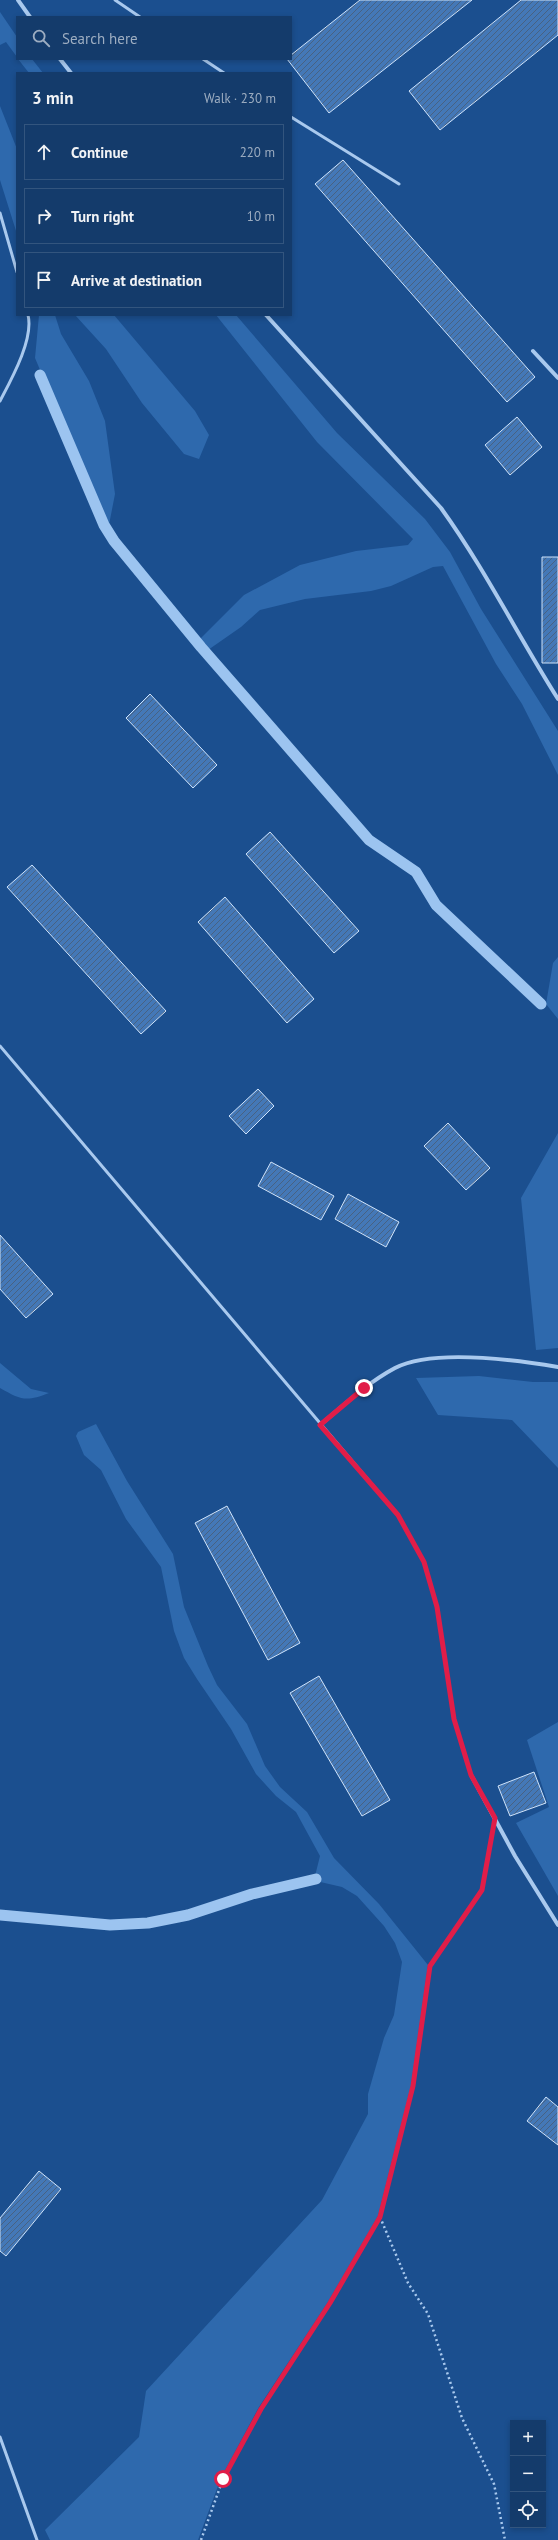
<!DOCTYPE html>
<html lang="en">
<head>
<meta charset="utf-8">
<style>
	body { margin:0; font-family:"PT Sans",sans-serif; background:#214673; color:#f1f3f6 }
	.controls { position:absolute; right:12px; bottom:12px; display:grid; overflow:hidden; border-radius:0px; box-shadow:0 2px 6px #0003 }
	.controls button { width:36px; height:36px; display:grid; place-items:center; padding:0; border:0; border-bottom:1px solid #33557e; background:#143b6b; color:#f1f3f6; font:20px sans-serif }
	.stop { position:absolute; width:12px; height:12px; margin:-9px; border:3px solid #e11d48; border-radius:50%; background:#fff }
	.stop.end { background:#e11d48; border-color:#fff; box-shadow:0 1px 4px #0008 }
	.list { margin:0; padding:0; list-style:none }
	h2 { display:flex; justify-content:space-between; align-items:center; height:52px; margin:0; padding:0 16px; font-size:17px }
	h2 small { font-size:13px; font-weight:400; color:#9dadc1 }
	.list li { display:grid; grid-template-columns:26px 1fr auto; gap:12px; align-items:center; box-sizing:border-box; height:56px; margin:0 8px 8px; padding:0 8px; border:1px solid #33557e; border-radius:0px }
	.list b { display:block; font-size:15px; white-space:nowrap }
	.list em { font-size:13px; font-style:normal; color:#9dadc1 }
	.icon { flex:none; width:22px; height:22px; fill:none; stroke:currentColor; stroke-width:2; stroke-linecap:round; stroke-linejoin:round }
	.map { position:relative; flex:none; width:558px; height:2540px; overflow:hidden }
	.search { position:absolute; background:#143b6b; box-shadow:0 2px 6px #0003; left:16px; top:16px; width:276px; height:44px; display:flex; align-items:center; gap:10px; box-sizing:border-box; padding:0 14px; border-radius:0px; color:#9dadc1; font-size:15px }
	.panel { position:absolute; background:#143b6b; box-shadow:0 2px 6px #0003; left:16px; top:72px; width:276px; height:244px; border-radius:0px }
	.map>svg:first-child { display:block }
	.grass { fill:#2e69ad }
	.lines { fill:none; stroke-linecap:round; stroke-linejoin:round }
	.stream { stroke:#9cc4f0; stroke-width:11 }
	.building { fill:url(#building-hatch); stroke:#cfe3fa }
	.path { stroke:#a9c9ee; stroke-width:2.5; stroke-dasharray:2 3; stroke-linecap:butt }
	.service { stroke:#a9c9ee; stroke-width:3 }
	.minor { stroke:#a9c9ee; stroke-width:4 }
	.route { stroke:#e11d48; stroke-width:5 }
</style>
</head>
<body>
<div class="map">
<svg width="558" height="2540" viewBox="0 0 558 2540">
	<defs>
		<pattern id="building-hatch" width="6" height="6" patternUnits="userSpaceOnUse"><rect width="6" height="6" fill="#4478b7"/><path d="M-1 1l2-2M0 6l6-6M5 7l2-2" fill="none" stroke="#486282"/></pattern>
	</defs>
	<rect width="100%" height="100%" fill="#1b4f8f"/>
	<path class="grass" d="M 0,12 L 17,37 L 17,57 L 6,42 L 0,45 Z
		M 18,59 L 32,59 L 43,73 L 29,73 Z
		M 0,106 L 17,149 L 17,234 L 0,180 Z
		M 39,315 L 55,315 L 61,334 L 89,381 L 105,421 L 115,494 L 108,530 L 35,358 Z
		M 75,315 L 114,315 L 195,411 L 209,435 L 199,459 L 184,454 L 142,403 L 106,349 Z
		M 216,315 L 236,315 L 337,433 L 425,519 L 450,552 L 481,609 L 558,731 L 558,775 L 522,704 L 496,664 L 443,566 L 433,567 L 391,586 L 371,591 L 305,599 L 260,610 L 241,627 L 208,650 L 199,640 L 244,595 L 300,565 L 356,551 L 408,545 L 413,539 L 317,442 Z
		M 558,957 L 558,1019 L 546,1004 L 553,963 Z
		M 558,1133 L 558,1348 L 536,1350 L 521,1198 Z
		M 0,1363 L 31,1389 L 49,1393 C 26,1402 21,1400 0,1388 Z
		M 479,1376 L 533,1382 L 558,1382 L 558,1468 L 512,1420 L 438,1415 L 416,1378 Z
		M 96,1424 L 127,1481 L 173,1554 L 184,1607 L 208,1666 L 217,1685 L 247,1724 L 265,1766 L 280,1787 L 307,1812 L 334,1858 L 379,1904 L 428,1965 L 411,2086 L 378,2216 L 328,2302 L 259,2407 L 221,2478 L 198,2540 L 50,2540 L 45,2530 L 139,2437 L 146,2391 L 322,2200 L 368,2114 L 368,2094 L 384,2038 L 394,2015 L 402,1962 L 395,1943 L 384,1926 L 357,1896 L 342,1887 L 316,1881 L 322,1877 L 315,1876 L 320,1856 L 296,1812 L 276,1796 L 256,1774 L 231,1729 L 197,1679 L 184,1658 L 174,1631 L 161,1567 L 126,1519 L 101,1470 L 84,1455 L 76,1436 L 78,1432 Z
		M 558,1722 L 558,1896 L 516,1823 L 549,1807 L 527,1740 Z"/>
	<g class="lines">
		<path class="stream" d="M 40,375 L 104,525 L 114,541 L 201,647 L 369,840 L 416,872 L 436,905 L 541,1004
			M 0,1915 L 110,1925 L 148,1923 L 188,1915 L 252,1894 L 316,1879"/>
	</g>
	<path class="building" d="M 360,0 L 472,0 L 329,113 L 287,59 L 291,59 L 291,55 Z
		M 521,0 L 558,0 L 558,35 L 440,130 L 409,91 Z
		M 343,160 L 535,377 L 507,402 L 315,184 Z
		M 517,417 L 542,447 L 510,475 L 485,445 Z
		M 542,557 L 558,557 L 558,663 L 542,663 Z
		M 150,694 L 217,765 L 193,788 L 126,718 Z
		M 270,832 L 359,931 L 334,953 L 246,854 Z
		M 32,865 L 166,1011 L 141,1034 L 7,887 Z
		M 225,897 L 314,999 L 287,1023 L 198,922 Z
		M 258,1089 L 274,1106 L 246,1134 L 229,1116 Z
		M 448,1123 L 490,1168 L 466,1190 L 424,1146 Z
		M 271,1162 L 334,1196 L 321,1220 L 258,1186 Z
		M 348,1194 L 399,1222 L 386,1247 L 335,1219 Z
		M 0,1235 L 53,1294 L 26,1318 L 0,1289 Z
		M 227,1506 L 300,1643 L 268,1660 L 195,1523 Z
		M 319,1676 L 390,1800 L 362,1816 L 290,1693 Z
		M 534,1772 L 546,1803 L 510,1816 L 498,1786 Z
		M 546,2097 L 558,2107 L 558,2145 L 527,2121 Z
		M 39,2171 L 61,2189 L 6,2256 L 0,2251 L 0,2218 Z"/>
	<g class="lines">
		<path class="path" d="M 380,2217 L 408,2283 L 428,2314 L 462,2418 L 494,2484 L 505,2540
			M 201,2540 L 223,2479 L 261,2409 L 330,2303 L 380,2217 L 413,2086 L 430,1966 L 482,1890 L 489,1854"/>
		<path class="service" d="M 115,0 L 140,17
			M 203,59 L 224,73
			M 291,117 L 399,184
			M 0,213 L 17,272
			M 0,401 C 11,380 34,339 28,315
			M 0,1046 L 398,1515 L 424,1562 L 437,1607 L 454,1719 L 471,1775
			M 0,2437 L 37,2540"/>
		<path class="minor" d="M 18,0 L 30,17
			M 60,59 L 71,73
			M 266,315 L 441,508 C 485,569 518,636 558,699
			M 533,351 L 558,378
			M 320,1425 C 344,1405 367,1383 395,1368 C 434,1348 516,1360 558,1367
			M 471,1775 L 515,1856 L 558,1925"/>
	</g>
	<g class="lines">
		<path class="route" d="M 223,2479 L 261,2409 L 330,2303 L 380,2217 L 413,2086 L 430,1966 L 482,1890 L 495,1818 L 471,1775 L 454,1719 L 437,1607 L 424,1562 L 398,1515 L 320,1425 L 364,1388"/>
	</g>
</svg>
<div class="controls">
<button>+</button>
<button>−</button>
<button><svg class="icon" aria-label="locate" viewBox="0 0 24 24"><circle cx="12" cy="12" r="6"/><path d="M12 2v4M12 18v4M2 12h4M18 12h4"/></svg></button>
</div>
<div class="stop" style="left:223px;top:2479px"></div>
<div class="stop end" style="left:364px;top:1388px"></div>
<div class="search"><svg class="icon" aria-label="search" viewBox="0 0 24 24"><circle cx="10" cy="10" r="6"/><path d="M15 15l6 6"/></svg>Search here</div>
<section class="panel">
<h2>3 min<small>Walk · 230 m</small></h2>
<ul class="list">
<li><svg class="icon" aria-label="ahead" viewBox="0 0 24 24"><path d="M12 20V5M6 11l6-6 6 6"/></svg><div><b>Continue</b></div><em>220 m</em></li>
<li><svg class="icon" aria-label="right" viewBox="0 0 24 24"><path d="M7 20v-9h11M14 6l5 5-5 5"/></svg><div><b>Turn right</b></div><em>10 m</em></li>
<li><svg class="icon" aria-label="arrive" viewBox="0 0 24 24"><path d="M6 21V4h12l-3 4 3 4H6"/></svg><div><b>Arrive at destination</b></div></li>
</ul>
</section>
</div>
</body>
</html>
